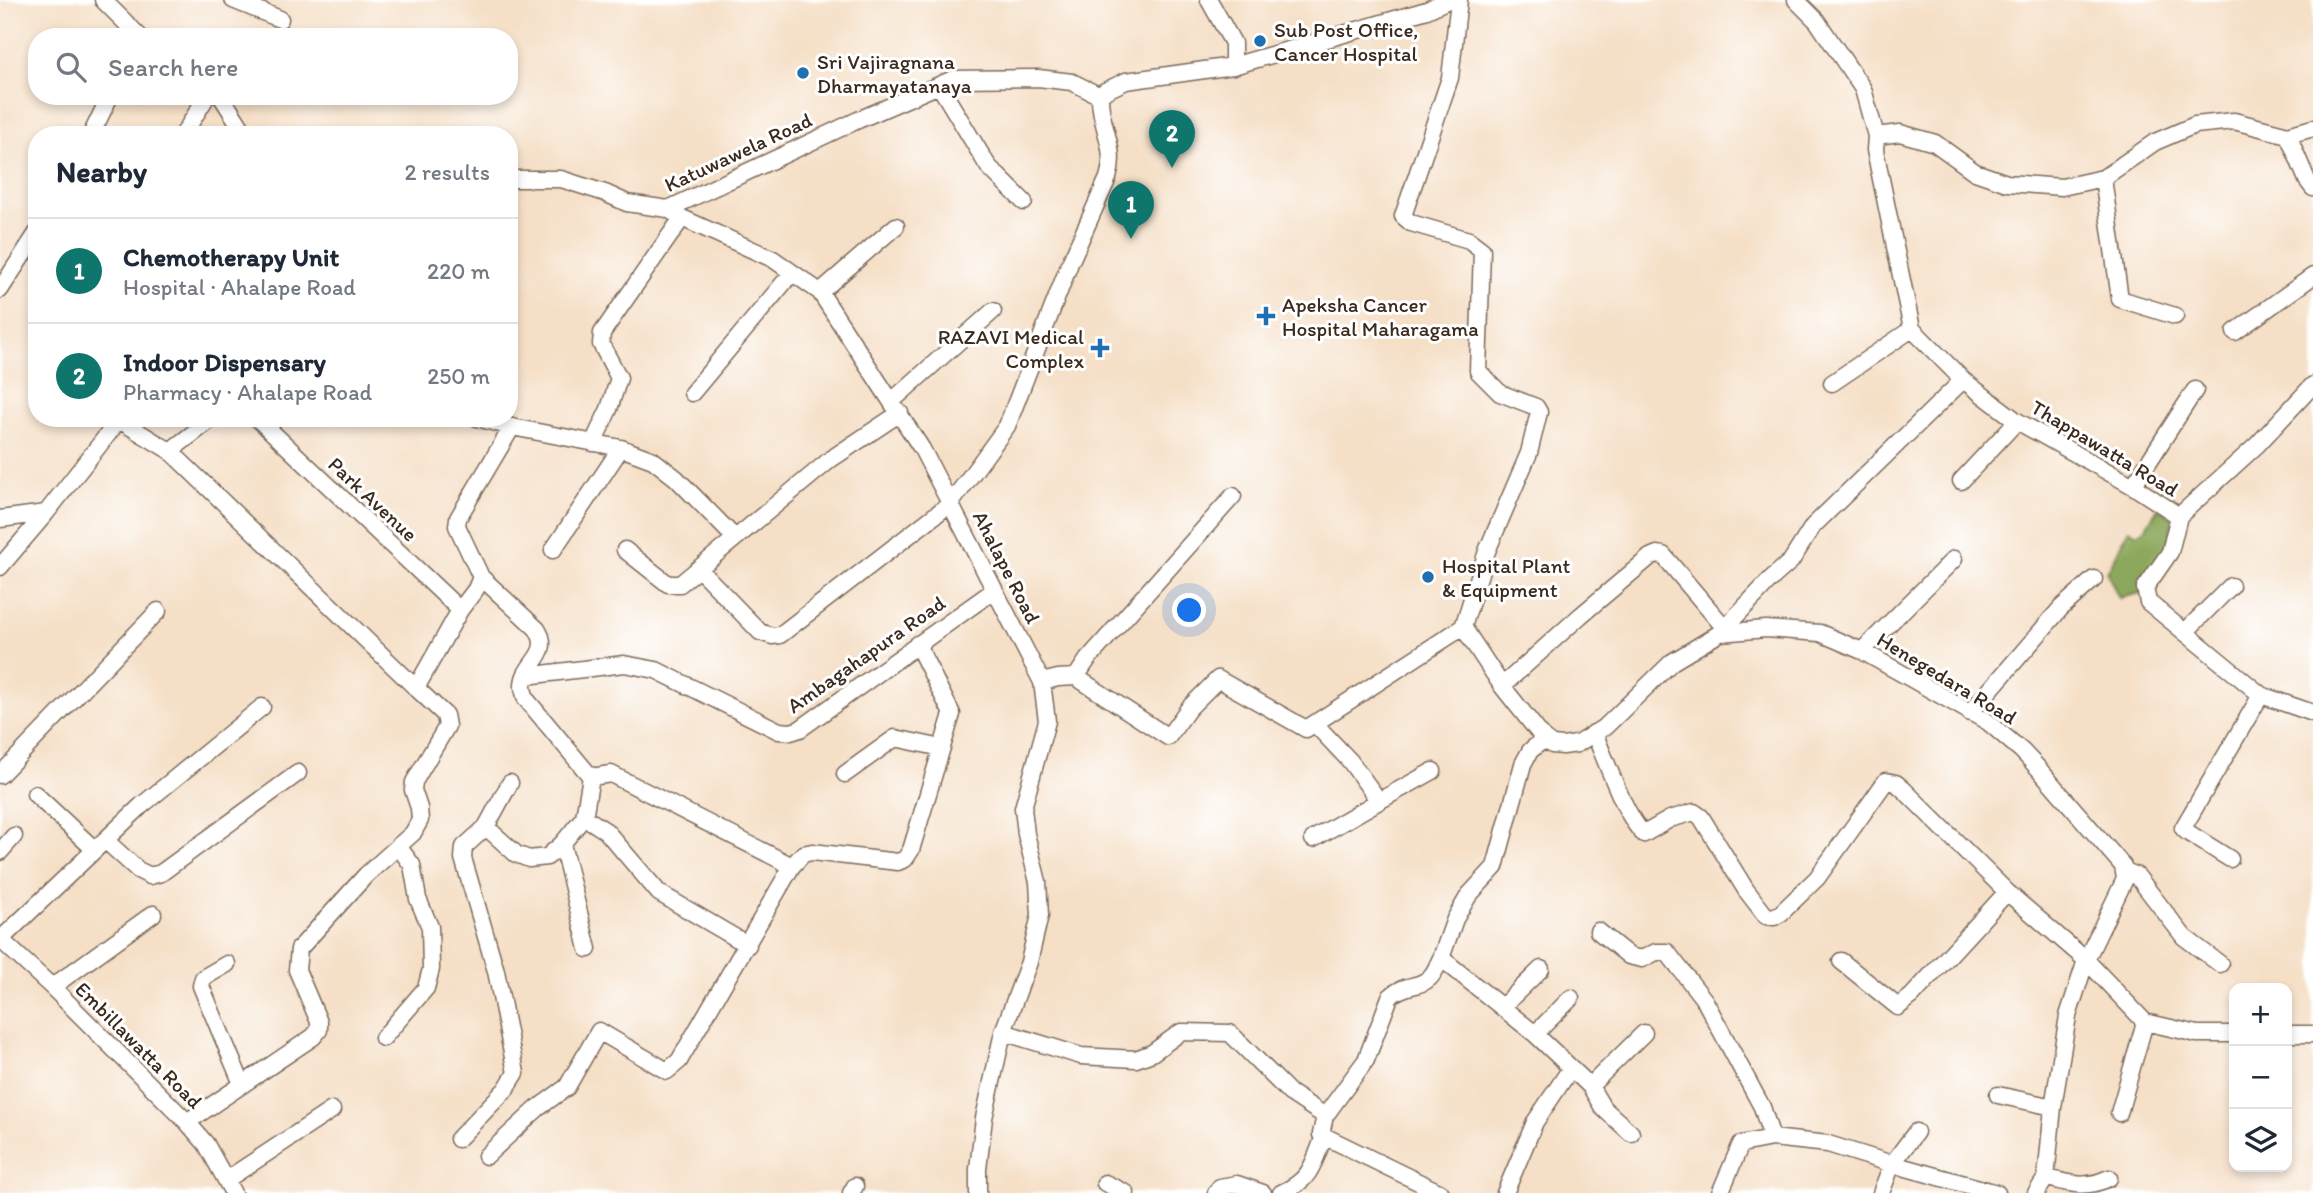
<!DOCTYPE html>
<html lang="en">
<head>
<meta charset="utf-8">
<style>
	body { margin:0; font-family:Itim,sans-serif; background:#f6f6f7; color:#1f2937 }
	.controls { position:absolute; right:21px; bottom:21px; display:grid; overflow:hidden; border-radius:14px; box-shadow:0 4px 10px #0003 }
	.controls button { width:63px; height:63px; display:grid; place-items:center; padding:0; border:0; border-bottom:2px solid #e0e1e3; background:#fff; color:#1f2937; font:35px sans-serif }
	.you { position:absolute; left:1190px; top:611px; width:24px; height:24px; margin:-18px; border:5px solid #fff; border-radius:50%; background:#1a73e8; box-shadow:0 0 0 10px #1a73e833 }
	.badge { display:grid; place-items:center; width:46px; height:46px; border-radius:50%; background:#0f766e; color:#fff; font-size:23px; font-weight:700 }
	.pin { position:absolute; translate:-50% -58px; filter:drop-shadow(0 2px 4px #0008) }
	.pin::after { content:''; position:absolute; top:37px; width:24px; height:21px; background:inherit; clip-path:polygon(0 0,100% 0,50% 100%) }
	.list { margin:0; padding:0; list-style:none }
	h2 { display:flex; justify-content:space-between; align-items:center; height:91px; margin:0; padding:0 28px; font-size:30px }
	h2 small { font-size:23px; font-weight:400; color:#747a83 }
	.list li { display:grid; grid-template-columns:46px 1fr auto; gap:21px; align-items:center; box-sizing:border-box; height:105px; padding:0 28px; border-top:2px solid #e0e1e3 }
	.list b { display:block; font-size:26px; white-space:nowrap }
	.list p { margin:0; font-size:23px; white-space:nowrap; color:#747a83 }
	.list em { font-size:23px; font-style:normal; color:#747a83 }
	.icon { flex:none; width:38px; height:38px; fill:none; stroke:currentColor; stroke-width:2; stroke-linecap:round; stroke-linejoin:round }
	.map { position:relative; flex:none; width:2313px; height:1193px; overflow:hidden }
	.search { position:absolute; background:#fff; box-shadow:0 4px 10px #0003; left:28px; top:28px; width:490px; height:77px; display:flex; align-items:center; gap:18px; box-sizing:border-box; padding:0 24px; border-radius:28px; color:#747a83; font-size:26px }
	.panel { position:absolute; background:#fff; box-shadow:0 4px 10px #0003; left:28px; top:126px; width:490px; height:301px; border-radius:28px }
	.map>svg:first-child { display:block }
	.forest { fill:#8ca85b; stroke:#64693c; stroke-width:2 }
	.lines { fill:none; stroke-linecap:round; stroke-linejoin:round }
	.minor-casing { stroke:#7c6959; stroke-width:19 }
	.minor { stroke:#fff; stroke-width:16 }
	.poi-dot { fill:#1f6fb2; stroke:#fff; stroke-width:2.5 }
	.labels { text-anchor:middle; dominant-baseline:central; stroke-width:6; stroke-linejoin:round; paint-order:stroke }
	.poi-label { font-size:21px; fill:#3b2a1e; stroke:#fff; text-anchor:start }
	.street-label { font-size:21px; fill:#3b2a1e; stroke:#fff }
</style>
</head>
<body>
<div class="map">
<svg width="2313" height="1193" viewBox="0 0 2313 1193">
	<rect width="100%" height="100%" fill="#fff"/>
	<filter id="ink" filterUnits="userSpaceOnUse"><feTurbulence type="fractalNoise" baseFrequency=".0143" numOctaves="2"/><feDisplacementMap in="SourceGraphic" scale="14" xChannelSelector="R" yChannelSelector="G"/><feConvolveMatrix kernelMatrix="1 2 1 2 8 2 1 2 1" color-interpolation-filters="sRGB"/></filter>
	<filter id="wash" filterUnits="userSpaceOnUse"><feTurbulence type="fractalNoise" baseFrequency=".00686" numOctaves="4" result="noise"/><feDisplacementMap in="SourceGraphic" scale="28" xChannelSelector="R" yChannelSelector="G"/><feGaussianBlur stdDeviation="1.57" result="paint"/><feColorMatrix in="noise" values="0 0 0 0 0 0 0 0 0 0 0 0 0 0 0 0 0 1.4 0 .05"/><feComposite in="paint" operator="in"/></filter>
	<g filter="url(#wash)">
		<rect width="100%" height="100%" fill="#f5dfc6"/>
		<path class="forest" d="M 2158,508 L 2173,519 L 2166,553 L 2141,593 L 2119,598 L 2107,573 L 2129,529 L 2137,534 L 2145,529 Z"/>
	</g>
	<g filter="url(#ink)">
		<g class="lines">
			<defs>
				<path id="minor" d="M 103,0 L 140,37
					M 233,0 L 280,19
					M 1209,0 L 1233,43 L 1233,66
					M 1459,0 L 1450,78 L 1403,216 L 1411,223 L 1469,240 L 1482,250 L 1478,371 L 1500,393 L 1536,407 L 1539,412 L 1529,453 L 1487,551 L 1463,627 L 1502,686 L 1544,739 L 1552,745 L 1563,746 L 1577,744 L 1606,726 L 1672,662 L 1720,633 L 1773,577 L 1791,561 L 1813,526 L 1963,380 L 2017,421 L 2133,486 L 2179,516 L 2170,552 L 2145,588 L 2148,602 L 2261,695 L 2183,828 L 2187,832 L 2230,859
					M 1796,0 L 1817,21 L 1863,89 L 1876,136
					M 939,85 L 988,166 L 1024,202
					M 221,96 L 246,135
					M 91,135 L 110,96
					M 183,135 L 207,96
					M 2288,135 L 2307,180 L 2313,188
					M 2103,178 L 2120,299 L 2175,316
					M 509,179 L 561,179 L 605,193 L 627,203 L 668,209 L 858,120 L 953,79 L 1038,78 L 1072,82 L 1100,96
					M 668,209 L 682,218 L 773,259 L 820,292 L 922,449 L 1042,682 L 1047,721 L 1023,808 L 1026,834 L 1038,882 L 1040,915 L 1029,962 L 1003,1032 L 984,1118 L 978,1169 L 978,1193
					M 0,290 L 37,233
					M 820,292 L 896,226
					M 2235,332 L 2313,276
					M 1963,380 L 1912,329 L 1875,150 L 1876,136 L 1900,133 L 1935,143 L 1975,172 L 2007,183 L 2062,187 L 2103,178 L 2155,142 L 2195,125 L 2234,121 L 2288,135 L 2313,128
					M 1832,383 L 1912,329
					M 692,393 L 792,273
					M 892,401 L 993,311
					M 257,418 L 460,610
					M 477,418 L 512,427 L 621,448 L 653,460 L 676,478 L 735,538
					M 593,443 L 609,409 L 619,378 L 601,344 L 602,333 L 682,218
					M 170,451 L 416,688 L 460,610 L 476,589 L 481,577 L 457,526 L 458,518 L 512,427
					M 1961,481 L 2017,421
					M 2133,486 L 2195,390
					M 2179,516 L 2257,445 L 2313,385
					M 0,519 L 46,513 L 119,420 L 170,451 L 213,418
					M 553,550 L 621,448
					M 625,550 L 668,584 L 680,584 L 831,459 L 900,413
					M 0,567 L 46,513
					M 699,569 L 760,632 L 772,636 L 780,635 L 951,503 L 1007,426 L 1070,263 L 1108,178 C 1118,147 1099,126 1100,96 L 1105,91 L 1126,81 L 1233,66 L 1427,10 L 1448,0
					M 481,577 L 537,629 C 554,655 522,663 523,687 C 523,691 525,695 526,699 L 591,777 L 584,817 L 562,844 L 547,857 L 529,859 L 516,854 L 486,827
					M 2185,632 L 2231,586
					M 1720,633 L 1766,629 L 1820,633 L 1862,651 L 1988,722 L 2022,751 L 2038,768 L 2123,866 L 2125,879 L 2086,960 L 2068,1016 L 2053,1107 L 2046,1178 L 2036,1193
					M 1862,651 L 1954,559
					M 526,676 L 624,664 L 656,670 L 779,731 L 791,732 L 800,729 L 993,591
					M 1076,677 L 1088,659 L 1233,496
					M 1042,682 L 1058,678 L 1076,677 L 1168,737 L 1189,708 L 1218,679 L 1306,729 L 1463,627
					M 1502,686 L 1580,616 L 1650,557 L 1657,554 L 1663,555 L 1724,627
					M 2261,695 L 2313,713
					M 1970,713 L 2061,608 L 2094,579
					M 1594,733 C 1605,757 1626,819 1644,834 L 1670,819 L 1694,812 L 1701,817 L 1746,890 L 1766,916 L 1774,917 L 1781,913 L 1817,878 L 1886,781 L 1896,783 L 1903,789 L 2007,892 L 2086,960 L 2145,1022 L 2197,1034 L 2234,1034
					M 845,774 L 895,738 L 942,748
					M 0,775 L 158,611
					M 591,777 L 611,774 L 792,866 L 803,854 L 812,852 L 898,862 L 905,859 L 911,850 L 952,714 L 917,644
					M 35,794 L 95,850
					M 1379,801 L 1433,771
					M 584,817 L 606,831 L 659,893 L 748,945
					M 1313,839 L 1379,801 L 1350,761 L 1315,724
					M 105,840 L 138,870 L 150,876 L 161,873 L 298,773
					M 562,844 L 588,949
					M 0,852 L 14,836
					M 2125,871 L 2137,876 L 2184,937 L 2220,964
					M 1598,931 L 1629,956 L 1642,959 L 1656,952 L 1667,952 L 1705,1001 L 1762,1107 L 1772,1138
					M 0,939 L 52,987 L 187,1122 L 206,1144 L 233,1193
					M 0,940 L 141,806 L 262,707
					M 1441,958 L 1455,919 L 1469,895 L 1495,867 L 1523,764 L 1530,751 L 1544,739
					M 1841,961 L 1898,1007 L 1912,996 L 2007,892
					M 227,964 L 203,978 L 201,986 L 242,1084
					M 52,987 L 153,914
					M 1502,1007 L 1541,969
					M 1003,1032 L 1081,1056 L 1136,1059 L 1152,1053 L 1181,1032 L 1230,1033 L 1290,1093 L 1325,1116
					M 1535,1034 L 1571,998
					M 2287,1034 L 2313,1034
					M 383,1038 L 426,988 L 431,969 L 430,927 L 418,899 L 412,865 L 398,846
					M 1590,1086 L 1644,1033
					M 1998,1095 L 2053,1107
					M 2119,1113 L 2145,1022
					M 187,1122 L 313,1037 L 319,1030 L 319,1022 L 297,970 L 299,949 L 366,875 L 413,833 L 420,820 L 419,808 L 413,790 L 414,782 L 447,726 L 445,715 L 416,688
					M 1324,1136 L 1441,1193
					M 458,1139 L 506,1089 L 516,1073 L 496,971 L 463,858 L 464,847 L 486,827 L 510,783
					M 486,1156 L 538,1108 L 567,1087 L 599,1031 L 667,1071 L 679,1061 L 792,866
					M 2046,1178 C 2072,1183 2083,1190 2109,1178
					M 226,1180 L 332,1110
					M 1105,1183 L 1126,1193
					M 851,1193 L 855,1186
					M 1216,1193 L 1220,1187 L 1237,1184 L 1263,1193
					M 1281,1193 C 1311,1180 1313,1165 1324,1136 L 1321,1134 L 1325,1116 L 1366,1060 L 1390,997 C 1403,983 1422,989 1432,975 C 1436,970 1438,964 1441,958 L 1535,1034 L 1571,1068 L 1590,1086 L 1603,1108 L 1631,1133
					M 1505,1193 L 1535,1122 L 1571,1068
					M 1720,1193 L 1741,1144 L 1772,1138 L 1828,1144 L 1892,1164 L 1997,1193
					M 1881,1193 L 1892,1164 L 1916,1132"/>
			</defs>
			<use href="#minor" class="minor-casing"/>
			<use href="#minor" class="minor"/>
		</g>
	</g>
	<g class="poi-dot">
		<circle cx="1260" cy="41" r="7"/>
		<circle cx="803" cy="73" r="7"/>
		<path d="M1262.5 305.5h7v7h7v7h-7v7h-7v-7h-7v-7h7z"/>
		<path d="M1096.5 337.5h7v7h7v7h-7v7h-7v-7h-7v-7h7z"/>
		<circle cx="1428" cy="577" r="7"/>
	</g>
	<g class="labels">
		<g class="poi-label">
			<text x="1274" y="29">Sub Post Office,<tspan x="1274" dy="24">Cancer Hospital</tspan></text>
			<text x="817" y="61">Sri Vajiragnana<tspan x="817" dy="24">Dharmayatanaya</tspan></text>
			<text x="1282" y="304">Apeksha Cancer<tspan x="1282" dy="24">Hospital Maharagama</tspan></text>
			<text x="1084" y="336" text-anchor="end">RAZAVI Medical<tspan x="1084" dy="24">Complex</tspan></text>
			<text x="1442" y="565">Hospital Plant<tspan x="1442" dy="24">&amp; Equipment</tspan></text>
		</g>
		<g class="street-label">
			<text transform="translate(738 152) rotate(-25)">Katuwawela Road</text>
			<text transform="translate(2105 448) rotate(31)">Thappawatta Road</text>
			<text transform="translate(373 499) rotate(43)">Park Avenue</text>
			<text transform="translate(1007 567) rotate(63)">Ahalape Road</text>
			<text transform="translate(866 654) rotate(-35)">Ambagahapura Road</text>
			<text transform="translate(1947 678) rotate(31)">Henegedara Road</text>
			<text transform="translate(139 1045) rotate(45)">Embillawatta Road</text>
		</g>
	</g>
</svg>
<div class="controls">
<button>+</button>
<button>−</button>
<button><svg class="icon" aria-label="layers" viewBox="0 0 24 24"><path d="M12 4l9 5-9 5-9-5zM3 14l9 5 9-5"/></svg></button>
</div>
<div class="you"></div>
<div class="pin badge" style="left:1131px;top:239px">1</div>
<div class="pin badge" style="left:1172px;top:168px">2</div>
<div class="search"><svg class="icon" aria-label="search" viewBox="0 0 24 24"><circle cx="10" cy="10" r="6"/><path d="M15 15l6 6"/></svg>Search here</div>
<section class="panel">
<h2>Nearby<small>2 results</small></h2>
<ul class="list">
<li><span class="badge">1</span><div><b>Chemotherapy Unit</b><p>Hospital · Ahalape Road</p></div><em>220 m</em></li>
<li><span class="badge">2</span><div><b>Indoor Dispensary</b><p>Pharmacy · Ahalape Road</p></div><em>250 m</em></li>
</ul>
</section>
</div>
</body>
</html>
